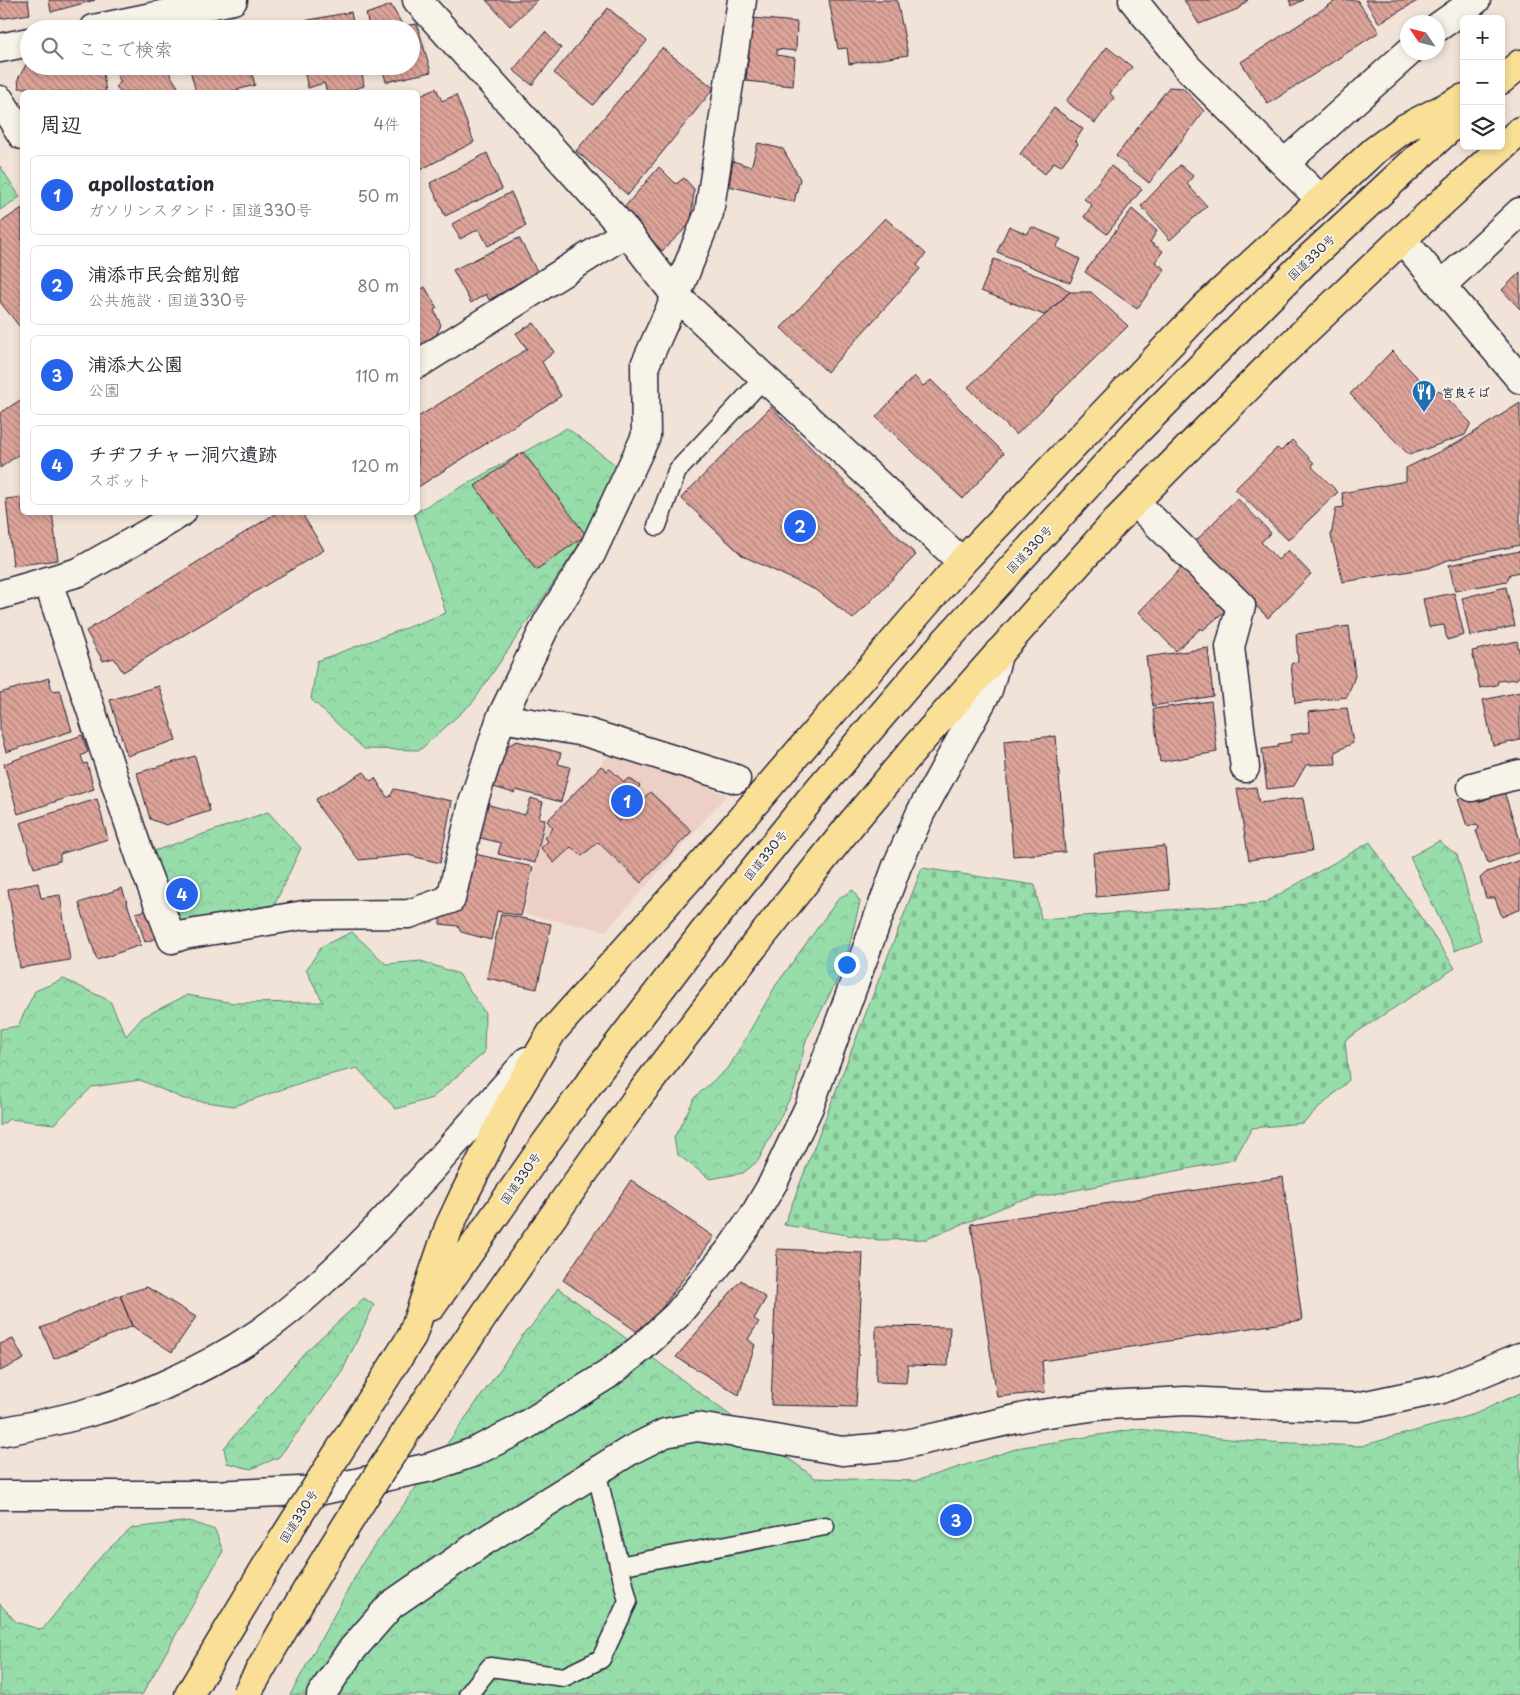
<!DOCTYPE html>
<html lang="ja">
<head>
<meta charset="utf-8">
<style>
	body { margin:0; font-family:"Playpen Sans","Klee One",sans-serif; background:#f2f2f3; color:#2b2b33 }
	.controls { position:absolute; right:15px; top:15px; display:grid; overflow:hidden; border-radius:8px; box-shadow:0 2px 8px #0003 }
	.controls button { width:45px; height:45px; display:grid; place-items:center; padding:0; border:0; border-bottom:1px solid #e1e1e2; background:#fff; color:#2b2b33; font:25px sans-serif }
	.compass { position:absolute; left:1400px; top:15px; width:45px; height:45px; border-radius:50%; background:#fff; box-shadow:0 2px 8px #0003; rotate:305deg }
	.you { position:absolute; left:846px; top:964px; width:18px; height:18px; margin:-12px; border:4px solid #fff; border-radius:50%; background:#1a73e8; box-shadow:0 0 0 8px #1a73e833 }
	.badge { display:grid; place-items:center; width:32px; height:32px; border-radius:50%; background:#2563eb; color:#fff; font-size:16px; font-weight:700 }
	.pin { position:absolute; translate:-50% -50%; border:2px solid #fff; box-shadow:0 1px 5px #0006 }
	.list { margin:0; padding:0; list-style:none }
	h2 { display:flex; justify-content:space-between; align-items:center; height:65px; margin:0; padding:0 20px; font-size:21px }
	h2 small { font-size:16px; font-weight:400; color:#7c7c81 }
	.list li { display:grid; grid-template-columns:32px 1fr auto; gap:15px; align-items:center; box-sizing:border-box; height:80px; margin:0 10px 10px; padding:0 10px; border:1px solid #e1e1e2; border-radius:8px }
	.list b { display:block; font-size:19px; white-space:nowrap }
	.list p { margin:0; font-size:16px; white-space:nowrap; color:#7c7c81 }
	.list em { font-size:16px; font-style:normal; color:#7c7c81 }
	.icon { flex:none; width:28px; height:28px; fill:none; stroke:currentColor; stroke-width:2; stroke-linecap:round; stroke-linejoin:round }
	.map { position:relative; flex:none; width:1520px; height:1695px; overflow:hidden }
	.search { position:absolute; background:#fff; box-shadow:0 2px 8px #0003; left:20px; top:20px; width:400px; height:55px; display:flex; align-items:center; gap:12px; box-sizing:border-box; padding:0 18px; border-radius:28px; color:#7c7c81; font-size:19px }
	.panel { position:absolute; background:#fff; box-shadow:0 2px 8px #0003; left:20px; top:90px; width:400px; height:425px; border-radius:8px }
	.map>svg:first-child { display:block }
	.built { fill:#ecd0c5 }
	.forest { fill:url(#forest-crowns); stroke:#5c8072 }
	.cemetery { fill:url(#cemetery-stones); stroke:#5c8072 }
	.building { fill:url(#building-back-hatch); stroke:#22223b }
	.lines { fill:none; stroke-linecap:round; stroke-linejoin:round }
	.service-casing { stroke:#22223b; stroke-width:21 }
	.minor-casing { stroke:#22223b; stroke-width:31 }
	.tertiary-casing { stroke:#22223b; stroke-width:31 }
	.secondary-casing { stroke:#22223b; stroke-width:31 }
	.trunk-casing { stroke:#22223b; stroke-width:31 }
	.service { stroke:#f7f3e8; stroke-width:18 }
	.minor { stroke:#f7f3e8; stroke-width:28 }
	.tertiary { stroke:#f7f3e8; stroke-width:28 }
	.secondary { stroke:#f7f3e8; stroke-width:28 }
	.trunk { stroke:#fadf96; stroke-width:28 }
	.trunk-bridge-casing { stroke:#22223b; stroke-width:31; stroke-linecap:butt }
	.trunk-bridge { stroke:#fadf96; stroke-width:28 }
	.labels { text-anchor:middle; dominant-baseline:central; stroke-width:4; stroke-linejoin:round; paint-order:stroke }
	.street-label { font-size:12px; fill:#22223b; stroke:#f7f3e8 }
	.poi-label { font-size:12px; font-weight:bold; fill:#22223b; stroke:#f7f3e8; text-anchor:start }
</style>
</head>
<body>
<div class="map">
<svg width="1520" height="1695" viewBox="0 0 1520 1695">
	<defs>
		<pattern id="forest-crowns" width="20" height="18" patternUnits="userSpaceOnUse" patternTransform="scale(1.25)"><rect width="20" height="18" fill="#97ddaa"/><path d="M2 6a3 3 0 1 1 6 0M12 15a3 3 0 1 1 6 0" fill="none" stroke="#82bd93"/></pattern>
		<pattern id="cemetery-stones" width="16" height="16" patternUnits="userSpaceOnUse" patternTransform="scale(1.25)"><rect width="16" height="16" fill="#97ddaa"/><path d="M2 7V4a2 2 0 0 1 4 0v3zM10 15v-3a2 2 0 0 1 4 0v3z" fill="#82bd93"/></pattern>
		<pattern id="building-back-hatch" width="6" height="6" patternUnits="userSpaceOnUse" patternTransform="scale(1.25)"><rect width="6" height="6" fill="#dda499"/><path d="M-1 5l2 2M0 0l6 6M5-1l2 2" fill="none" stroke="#b3857e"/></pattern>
	</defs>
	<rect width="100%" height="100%" fill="#f2e3d8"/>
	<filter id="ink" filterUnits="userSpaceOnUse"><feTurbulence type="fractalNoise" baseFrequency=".02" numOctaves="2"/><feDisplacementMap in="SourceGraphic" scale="10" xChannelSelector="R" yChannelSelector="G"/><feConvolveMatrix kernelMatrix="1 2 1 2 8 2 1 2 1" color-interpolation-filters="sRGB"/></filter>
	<g filter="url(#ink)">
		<path class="built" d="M 617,747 L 727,795 L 606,931 L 524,914 L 546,821 Z"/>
		<path class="forest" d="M 0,166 L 20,197 L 0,210 Z
			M 567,428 L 617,466 L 605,506 L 473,702 L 420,750 L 364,749 L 311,699 L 317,661 L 446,613 L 414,513 L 418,512 L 418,511 Z
			M 268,812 L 301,848 L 271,912 L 178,928 L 151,852 Z
			M 1439,841 L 1457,855 L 1481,940 L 1455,951 L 1410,857 Z
			M 853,890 L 860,902 L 844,967 L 806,1040 L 795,1088 L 758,1161 L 743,1173 L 710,1179 L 677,1154 L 674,1138 L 695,1097 L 729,1067 L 776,985 L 839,898 Z
			M 352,932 L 386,964 L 421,961 L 459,974 L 485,1013 L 484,1053 L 432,1098 L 396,1109 L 357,1068 L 312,1079 L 234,1106 L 184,1099 L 140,1080 L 92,1087 L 54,1124 L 9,1119 L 0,1126 L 0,1029 L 18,1026 L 35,991 L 64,979 L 110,1001 L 126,1036 L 143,1017 L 187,995 L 234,1003 L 323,1002 L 306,970 L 322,946 Z
			M 558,1288 L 815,1478 L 915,1481 L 1022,1447 L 1137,1429 L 1247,1441 L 1361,1446 L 1475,1414 L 1520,1393 L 1520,1695 L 290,1695 L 365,1559 L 501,1368 L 526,1330 L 530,1328 Z
			M 364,1298 L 374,1305 L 340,1376 L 279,1457 L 251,1469 L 227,1463 L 224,1448 L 304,1353 Z
			M 190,1521 L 215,1530 L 223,1551 L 142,1695 L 0,1695 L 0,1604 L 16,1622 L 42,1630 L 102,1555 L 132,1528 Z"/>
		<path class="cemetery" d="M 1370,842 L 1455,968 L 1345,1040 L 1349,1080 L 1303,1123 L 1252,1128 L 1234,1160 L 1018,1201 L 927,1239 L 879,1240 L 784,1225 L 922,868 L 1035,885 L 1041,919 L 1264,903 Z"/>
		<path class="building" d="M 0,0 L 28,0 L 30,14 L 0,19 Z
			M 49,0 L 95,0 L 51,12 Z
			M 486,0 L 538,0 L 510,26 Z
			M 829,0 L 897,0 L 908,55 L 849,64 L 847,48 L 838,49 Z
			M 1184,0 L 1248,0 L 1238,9 L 1199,24 Z
			M 1289,0 L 1303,0 L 1292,6 Z
			M 1337,0 L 1357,0 L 1379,32 L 1268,104 L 1241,62 Z
			M 1365,0 L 1419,0 L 1379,23 Z
			M 391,5 L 403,26 L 417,24 L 431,72 L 386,82 L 382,66 L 411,66 L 411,29 L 370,29 L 366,14 Z
			M 608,8 L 647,41 L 593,105 L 554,73 Z
			M 351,12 L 354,29 L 294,29 L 293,23 Z
			M 752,18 L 797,22 L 796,51 L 777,49 L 777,55 L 795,58 L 793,86 L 746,81 Z
			M 545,32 L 561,48 L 532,85 L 513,70 Z
			M 1107,47 L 1132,67 L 1110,93 L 1114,98 L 1095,123 L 1066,101 Z
			M 662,48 L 714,88 L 628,195 L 576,151 Z
			M 29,62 L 29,66 L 102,66 L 106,92 L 29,92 L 28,88 L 19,88 L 18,79 L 27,63 Z
			M 112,66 L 133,66 L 136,71 L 144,66 L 165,66 L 181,92 L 120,92 L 116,86 L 121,82 Z
			M 189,66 L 250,66 L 255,85 L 229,92 L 196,92 Z
			M 303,66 L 361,66 L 364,86 L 344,92 L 327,92 L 324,83 L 308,88 Z
			M 1169,87 L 1183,88 L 1204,111 L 1149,183 L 1116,156 Z
			M 436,88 L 442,101 L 456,95 L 474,142 L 420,170 L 418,165 L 418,96 Z
			M 1054,108 L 1083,129 L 1075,141 L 1078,144 L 1061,166 L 1054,162 L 1045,174 L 1020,154 Z
			M 758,143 L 783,149 L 800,179 L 794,202 L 729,186 L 733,161 L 751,167 Z
			M 487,153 L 502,189 L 445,216 L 430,183 Z
			M 1180,165 L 1193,176 L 1187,184 L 1207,206 L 1170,240 L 1141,206 Z
			M 1111,166 L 1142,189 L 1107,234 L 1084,217 L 1092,205 L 1084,199 Z
			M 659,167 L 676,184 L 684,178 L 694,189 L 691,223 L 662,251 L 622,210 Z
			M 511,192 L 526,226 L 488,246 L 479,229 L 460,239 L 452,224 Z
			M 22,208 L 22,326 L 20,327 L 0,302 L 0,223 Z
			M 1132,209 L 1157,231 L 1150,242 L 1163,251 L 1155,262 L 1165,269 L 1137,309 L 1085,272 Z
			M 885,218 L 926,254 L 917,265 L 920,269 L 827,372 L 781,328 Z
			M 1009,226 L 1027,234 L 1032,227 L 1061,239 L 1056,247 L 1080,259 L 1070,283 L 997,252 Z
			M 519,238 L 538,273 L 489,300 L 486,294 L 471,303 L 453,270 Z
			M 994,259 L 1059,284 L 1070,292 L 1044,315 L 981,291 Z
			M 1520,272 L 1520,309 L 1502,290 Z
			M 425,287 L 437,308 L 434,310 L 441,325 L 435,338 L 418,349 L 418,291 Z
			M 1070,292 L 1091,292 L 1128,326 L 1016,435 L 968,387 Z
			M 534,323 L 554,352 L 542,362 L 561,396 L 418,487 L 418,417 L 527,349 L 516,333 Z
			M 1392,351 L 1434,395 L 1439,390 L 1471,423 L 1465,435 L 1409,455 L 1350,394 Z
			M 914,376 L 923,386 L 931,380 L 1004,453 L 963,499 L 876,417 Z
			M 22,399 L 22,452 L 0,468 L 0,413 Z
			M 1520,403 L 1520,545 L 1448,560 L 1429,568 L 1343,582 L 1331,536 L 1336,508 L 1344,507 L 1342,493 L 1406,481 L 1406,468 L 1459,442 Z
			M 771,407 L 916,555 L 853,619 L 818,591 L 743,556 L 681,498 Z
			M 1292,440 L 1314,463 L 1312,467 L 1338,492 L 1288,540 L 1235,489 L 1277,448 L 1281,451 Z
			M 523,452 L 586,535 L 536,570 L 475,486 Z
			M 22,497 L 22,512 L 52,512 L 58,560 L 13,566 L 6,499 Z
			M 1237,498 L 1271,533 L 1261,542 L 1278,560 L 1288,550 L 1311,574 L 1268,618 L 1194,543 Z
			M 278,512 L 301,512 L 324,550 L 123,672 L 114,658 L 103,661 L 86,631 Z
			M 1520,551 L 1520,572 L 1510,574 L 1507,581 L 1455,591 L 1449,565 Z
			M 1184,565 L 1226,610 L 1203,630 L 1201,628 L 1176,651 L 1139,612 Z
			M 1506,587 L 1515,626 L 1470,636 L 1462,598 Z
			M 1454,593 L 1464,635 L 1447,640 L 1444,625 L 1429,627 L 1423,599 Z
			M 1349,626 L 1355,676 L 1347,697 L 1295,703 L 1291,664 L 1298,661 L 1296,634 Z
			M 1517,641 L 1520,656 L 1520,675 L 1517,679 L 1498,681 L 1497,685 L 1480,688 L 1472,651 Z
			M 1208,648 L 1213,696 L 1153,706 L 1146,657 Z
			M 49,678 L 52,691 L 60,690 L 72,731 L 6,752 L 0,731 L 0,693 Z
			M 159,686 L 176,740 L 127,756 L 110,700 Z
			M 1520,692 L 1520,740 L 1493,746 L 1483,700 Z
			M 1211,701 L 1217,752 L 1160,762 L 1153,709 Z
			M 1347,708 L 1353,743 L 1335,752 L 1336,764 L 1306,765 L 1294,786 L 1267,789 L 1262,749 L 1278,747 L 1278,744 L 1291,742 L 1291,735 L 1309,732 L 1308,712 Z
			M 82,735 L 88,752 L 81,756 L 84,764 L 87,763 L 94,789 L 18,814 L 4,764 Z
			M 1056,736 L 1065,852 L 1013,856 L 1004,741 Z
			M 517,741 L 561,753 L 558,764 L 570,767 L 561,802 L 516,790 L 514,793 L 490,786 L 500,750 Z
			M 195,756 L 210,811 L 166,825 L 150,819 L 137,773 Z
			M 601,766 L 607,771 L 610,769 L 624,782 L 629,778 L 640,786 L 612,814 L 619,822 L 650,792 L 692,831 L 641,883 L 598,842 L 582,856 L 571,847 L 554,863 L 541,848 L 548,841 L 545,838 L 553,828 L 547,821 Z
			M 364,772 L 371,781 L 375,778 L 387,797 L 390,797 L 394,789 L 452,801 L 440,863 L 408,855 L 359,860 L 320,809 L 316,799 Z
			M 1256,787 L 1259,803 L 1303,798 L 1312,851 L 1249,860 L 1237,789 Z
			M 1504,792 L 1520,840 L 1520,852 L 1488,863 L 1476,831 L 1479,829 L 1477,824 L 1467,826 L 1458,799 L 1475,794 L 1479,802 Z
			M 531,798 L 543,802 L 539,818 L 545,819 L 535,863 L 498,854 L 501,843 L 477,837 L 486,804 L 525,815 Z
			M 97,799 L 108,839 L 60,854 L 60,861 L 34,868 L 20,823 Z
			M 1165,846 L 1169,890 L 1096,897 L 1093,853 Z
			M 475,854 L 533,867 L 521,916 L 497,911 L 491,940 L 461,932 L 458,926 L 440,924 L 440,911 Z
			M 1520,860 L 1520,909 L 1502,917 L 1495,898 L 1486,898 L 1480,878 L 1487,872 Z
			M 38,883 L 41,898 L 60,895 L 70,960 L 20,968 L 8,889 Z
			M 122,888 L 141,945 L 97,960 L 79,903 Z
			M 155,908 L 161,937 L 145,942 L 136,913 Z
			M 501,914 L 551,924 L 537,989 L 487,978 Z
			M 1283,1177 L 1302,1320 L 1042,1361 L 1045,1392 L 997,1397 L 971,1224 Z
			M 631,1180 L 714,1237 L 642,1335 L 563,1280 Z
			M 777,1249 L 863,1253 L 856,1407 L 771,1405 Z
			M 741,1280 L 766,1298 L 754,1319 L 759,1322 L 748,1339 L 755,1345 L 739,1395 L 676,1357 Z
			M 147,1287 L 196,1317 L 172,1352 L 132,1326 L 120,1295 Z
			M 120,1295 L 132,1326 L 54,1359 L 41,1328 Z
			M 876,1326 L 950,1327 L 948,1366 L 908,1365 L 906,1383 L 876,1382 Z
			M 13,1339 L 24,1359 L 0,1371 L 0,1344 Z"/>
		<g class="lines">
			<defs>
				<path id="service" d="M 657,526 L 677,471 L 764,378
					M 619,1566 L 825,1526
					M 468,1695 L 490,1667 L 564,1677 L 601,1659 L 628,1601 L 596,1471"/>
				<path id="minor" d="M 417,0 L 627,232 L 676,296 L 962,562
					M 1133,0 L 1187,67 L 1321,200
					M 1438,27 L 1476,0
					M 94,29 L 233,0
					M 0,48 L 29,42
					M 0,100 L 22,135
					M 1285,163 L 1409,52
					M 1402,239 L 1520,379
					M 1442,285 L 1520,212
					M 418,364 L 627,232
					M 1135,502 L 1241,606 L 1230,647 L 1245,768
					M 48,582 L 141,859 L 172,939 L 184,935 L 304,915 L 409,914 L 451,899 L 473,803 L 501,718 L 548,621 L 591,554 L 646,436 L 645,365 L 676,296 L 709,213 L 742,0
					M 0,595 L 79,572 L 150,532 L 182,512
					M 501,718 L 585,732 L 736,779
					M 1472,787 L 1520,774"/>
				<path id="tertiary" d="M 321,1695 L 350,1652 L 391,1605 L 481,1543 L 631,1450 L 665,1433 L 697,1427 L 769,1438 L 842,1451 L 897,1446 L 1034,1415 L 1105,1405 L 1186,1401 L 1263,1405 L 1357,1407 L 1442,1389 L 1520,1357"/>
				<path id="secondary" d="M 0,1432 C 54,1422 109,1410 160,1387 C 194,1372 228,1354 259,1333 C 303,1302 341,1265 378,1227 C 429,1173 478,1117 527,1061
					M 0,1495 L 212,1495 L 323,1490 L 431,1467 L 474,1452 L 518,1430 L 607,1375 L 640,1349 L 677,1315 L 730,1250 L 753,1217 L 773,1183 L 809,1107 L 897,866 L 921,812 L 988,690 L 999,652"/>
				<path id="trunk" d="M 1501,80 L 1520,64
					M 638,1097 L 743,960 L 852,823 L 920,742 L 1115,522 L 1275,360 L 1402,239 L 1520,131
					M 432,1306 L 542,1148 L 601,1067 L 703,933 L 812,797 L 940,647 L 1137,431 L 1305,262 L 1464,115
					M 412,1336 L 449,1227 L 464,1195 L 514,1096 L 552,1032 L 710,855 L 962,562 L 1206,306 L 1374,151 L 1405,128 L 1464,98
					M 189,1695 L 270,1560"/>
			</defs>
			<use href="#service" class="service-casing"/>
			<use href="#minor" class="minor-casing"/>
			<use href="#tertiary" class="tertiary-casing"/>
			<use href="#secondary" class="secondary-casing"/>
			<use href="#trunk" class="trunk-casing"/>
			<use href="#service" class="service"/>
			<use href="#minor" class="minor"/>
			<use href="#tertiary" class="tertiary"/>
			<use href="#secondary" class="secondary"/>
			<use href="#trunk" class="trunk"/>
			<defs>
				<path id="trunk-bridge" d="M 270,1560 L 412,1336
					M 246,1695 C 362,1487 499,1290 638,1097"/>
			</defs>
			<use href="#trunk-bridge" class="trunk-bridge-casing"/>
			<use href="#trunk-bridge" class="trunk-bridge"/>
		</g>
	</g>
	<defs>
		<symbol id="restaurant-pin" viewBox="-11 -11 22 30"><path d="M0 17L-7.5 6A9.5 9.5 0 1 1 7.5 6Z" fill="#1f6fb2" stroke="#f7f3e8"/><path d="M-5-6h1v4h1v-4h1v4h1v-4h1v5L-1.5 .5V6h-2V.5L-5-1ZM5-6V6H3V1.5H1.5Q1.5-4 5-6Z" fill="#fff"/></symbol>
	</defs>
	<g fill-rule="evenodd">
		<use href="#restaurant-pin" x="1410" y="378" width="28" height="38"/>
	</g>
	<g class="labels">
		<g class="street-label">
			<text transform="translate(1311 257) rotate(-44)">国道330号</text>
			<text transform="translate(1029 549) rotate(-47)">国道330号</text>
			<text transform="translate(765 855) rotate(-51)">国道330号</text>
			<text transform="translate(520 1178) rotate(-55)">国道330号</text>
			<text transform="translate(298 1516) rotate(-58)">国道330号</text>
		</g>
		<g class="poi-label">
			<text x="1442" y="392">宮良そば</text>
		</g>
	</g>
</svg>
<div class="controls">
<button>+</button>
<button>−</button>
<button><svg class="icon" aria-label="layers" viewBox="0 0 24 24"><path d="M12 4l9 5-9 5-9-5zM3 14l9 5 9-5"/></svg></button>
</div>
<svg class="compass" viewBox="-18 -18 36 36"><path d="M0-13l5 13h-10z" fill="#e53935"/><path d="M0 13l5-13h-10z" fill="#7c7c81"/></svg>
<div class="you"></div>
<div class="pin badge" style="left:627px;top:801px">1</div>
<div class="pin badge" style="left:800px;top:526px">2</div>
<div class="pin badge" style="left:956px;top:1520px">3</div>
<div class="pin badge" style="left:182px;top:894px">4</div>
<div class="search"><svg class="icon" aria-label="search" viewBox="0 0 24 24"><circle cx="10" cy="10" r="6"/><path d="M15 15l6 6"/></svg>ここで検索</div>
<section class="panel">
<h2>周辺<small>4件</small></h2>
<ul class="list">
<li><span class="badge">1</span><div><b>apollostation</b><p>ガソリンスタンド · 国道330号</p></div><em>50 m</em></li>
<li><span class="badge">2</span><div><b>浦添市民会館別館</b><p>公共施設 · 国道330号</p></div><em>80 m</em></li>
<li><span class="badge">3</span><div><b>浦添大公園</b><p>公園</p></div><em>110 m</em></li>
<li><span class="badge">4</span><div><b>チヂフチャー洞穴遺跡</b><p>スポット</p></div><em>120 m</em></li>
</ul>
</section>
</div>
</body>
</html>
